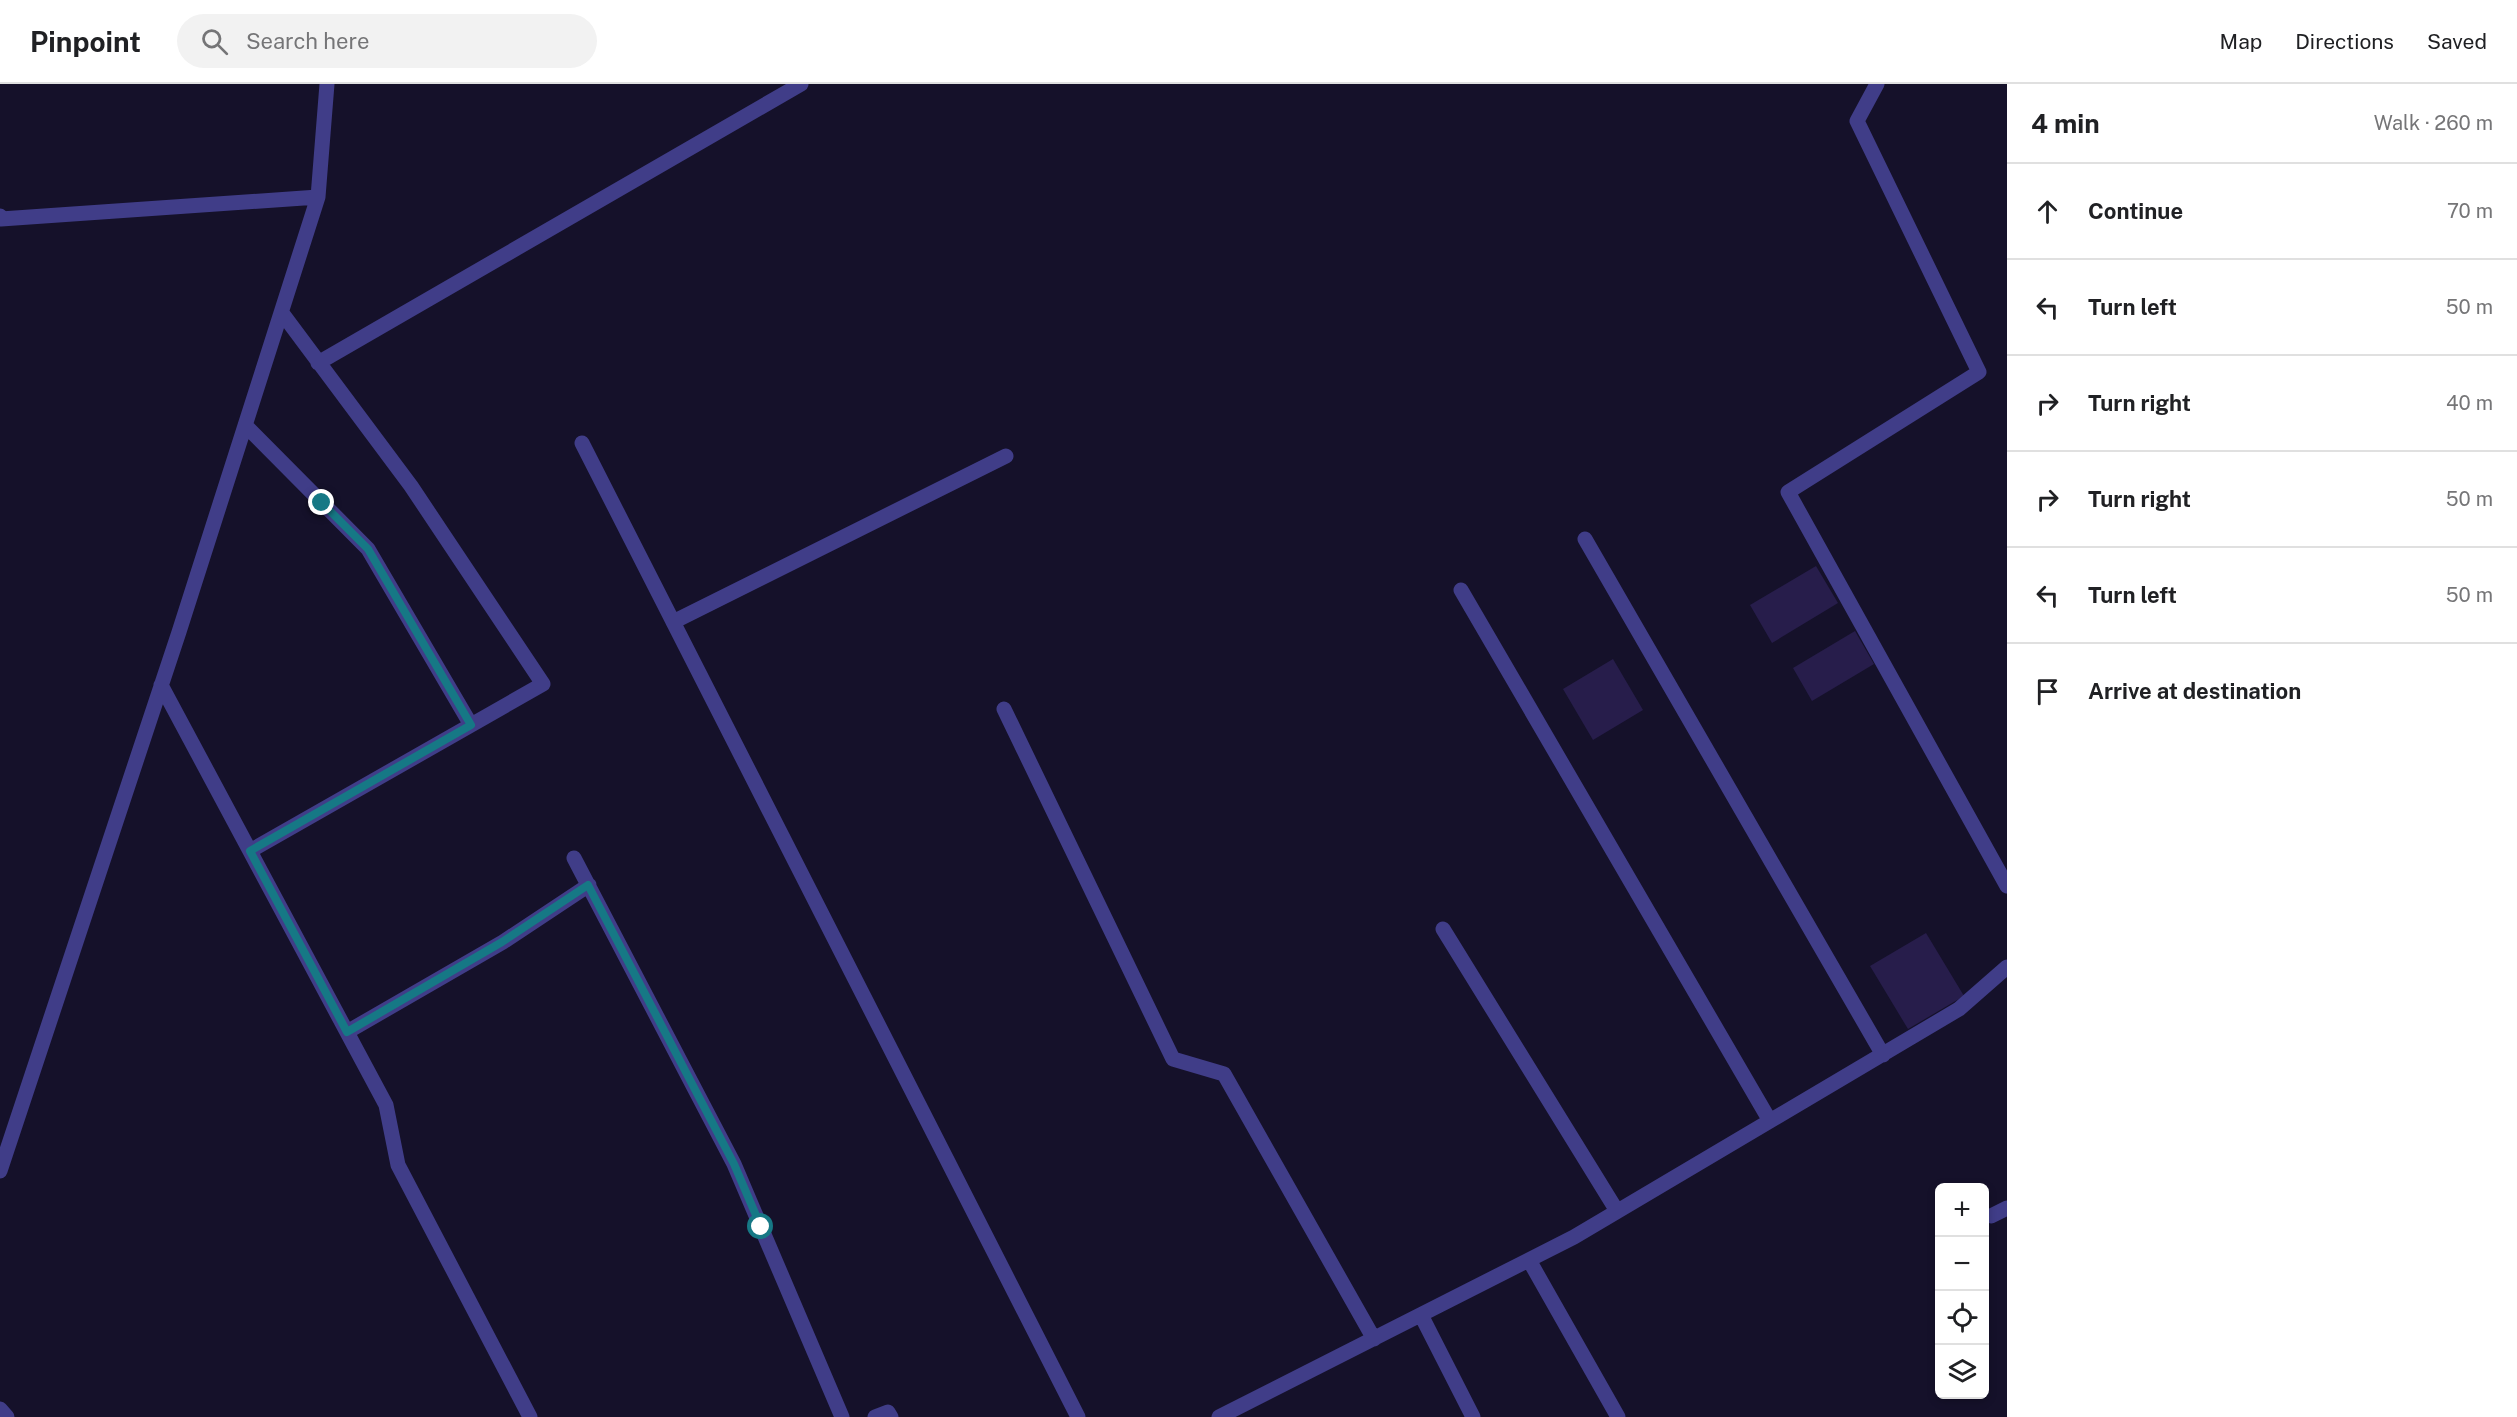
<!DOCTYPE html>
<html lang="en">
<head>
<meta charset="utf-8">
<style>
	body { margin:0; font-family:"Public Sans",sans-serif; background:#f2f2f2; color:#202124 }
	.controls { position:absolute; right:18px; bottom:18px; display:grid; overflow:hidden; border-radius:9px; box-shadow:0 3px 9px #0003 }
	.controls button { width:54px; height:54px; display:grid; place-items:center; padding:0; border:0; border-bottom:2px solid #e0e0e0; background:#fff; color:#202124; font:30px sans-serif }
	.stop { position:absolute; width:18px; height:18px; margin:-14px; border:4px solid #167885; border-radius:50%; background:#fff }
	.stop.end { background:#167885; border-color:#fff; box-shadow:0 2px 6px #0008 }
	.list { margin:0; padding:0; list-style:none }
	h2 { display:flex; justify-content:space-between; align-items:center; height:78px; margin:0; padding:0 24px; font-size:26px }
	h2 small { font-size:20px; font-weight:400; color:#757577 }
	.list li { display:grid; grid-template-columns:39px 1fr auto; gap:18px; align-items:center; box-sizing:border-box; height:96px; padding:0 24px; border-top:2px solid #e0e0e0 }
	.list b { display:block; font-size:22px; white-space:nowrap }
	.list em { font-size:20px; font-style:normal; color:#757577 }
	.icon { flex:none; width:33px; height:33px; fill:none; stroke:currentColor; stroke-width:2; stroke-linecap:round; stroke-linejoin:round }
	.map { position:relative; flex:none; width:2007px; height:1333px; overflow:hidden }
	header { display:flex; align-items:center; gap:36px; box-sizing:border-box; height:84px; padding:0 30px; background:#fff; border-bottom:2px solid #e0e0e0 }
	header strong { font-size:28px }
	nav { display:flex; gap:33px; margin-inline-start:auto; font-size:21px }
	.search { width:420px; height:54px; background:#f2f2f2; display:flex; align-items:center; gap:15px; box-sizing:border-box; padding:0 21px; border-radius:33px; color:#757577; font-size:22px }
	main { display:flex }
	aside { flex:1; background:#fff }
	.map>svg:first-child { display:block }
	.building { fill:#271d4b }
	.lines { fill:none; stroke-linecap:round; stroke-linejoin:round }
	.minor { stroke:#403d88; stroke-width:15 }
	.route { stroke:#167885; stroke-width:8 }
</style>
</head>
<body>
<header>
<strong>Pinpoint</strong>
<div class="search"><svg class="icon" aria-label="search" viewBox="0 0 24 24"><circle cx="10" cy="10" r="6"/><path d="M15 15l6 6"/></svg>Search here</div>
<nav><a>Map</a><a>Directions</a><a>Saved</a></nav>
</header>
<main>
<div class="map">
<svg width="2007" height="1333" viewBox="0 0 2007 1333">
	<rect width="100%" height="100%" fill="#15112a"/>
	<path class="building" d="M 1816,482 L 1838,519 L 1772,559 L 1750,521 Z
		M 1855,547 L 1874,580 L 1812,617 L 1793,584 Z
		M 1613,575 L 1643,626 L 1593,656 L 1563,605 Z
		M 1926,849 L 1964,912 L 1908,945 L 1870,882 Z"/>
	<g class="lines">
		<path class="minor" d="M 1877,0 L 1857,37 L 1979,288 L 1788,408 L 2007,802
			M 0,132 L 1,135 L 318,113
			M 318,279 L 801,0
			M 245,341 L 368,465 L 471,641
			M 582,359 L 1078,1333
			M 1585,455 L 1883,971
			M 1461,506 L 1770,1037
			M 673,538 L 1006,372
			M 161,601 L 386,1021 L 398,1081 L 530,1333
			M 1004,625 L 1173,975 L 1224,990 L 1374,1255
			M 250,767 L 543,600 L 411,402 L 282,229
			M 574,774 L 734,1080 L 842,1333
			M 1443,845 L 1617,1127
			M 347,948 L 503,858 L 589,801
			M 0,1087 L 179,548 L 318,113 L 327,0
			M 1991,1132 L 2007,1124
			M 1529,1176 L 1618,1333
			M 1421,1231 L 1473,1333
			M 0,1325 L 7,1333
			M 875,1333 L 888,1328 L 891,1333
			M 1219,1333 L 1574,1153 L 1959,925 L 2007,883"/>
	</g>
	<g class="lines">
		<path class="route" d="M 322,419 L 368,465 L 471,641 L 250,767 L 347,948 L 502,858 L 588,801 L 734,1080 L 761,1143"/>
	</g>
</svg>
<div class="controls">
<button>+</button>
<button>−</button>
<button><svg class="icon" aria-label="locate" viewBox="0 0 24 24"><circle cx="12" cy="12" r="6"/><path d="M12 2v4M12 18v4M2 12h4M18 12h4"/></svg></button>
<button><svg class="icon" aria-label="layers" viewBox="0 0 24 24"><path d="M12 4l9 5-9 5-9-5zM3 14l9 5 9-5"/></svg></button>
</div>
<div class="stop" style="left:761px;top:1143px"></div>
<div class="stop end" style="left:322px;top:419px"></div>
</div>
<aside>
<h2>4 min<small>Walk · 260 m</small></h2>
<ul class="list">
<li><svg class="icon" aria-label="ahead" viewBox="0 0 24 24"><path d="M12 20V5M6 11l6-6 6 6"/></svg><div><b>Continue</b></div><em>70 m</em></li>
<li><svg class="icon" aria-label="left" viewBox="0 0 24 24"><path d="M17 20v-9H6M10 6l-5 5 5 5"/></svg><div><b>Turn left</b></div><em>50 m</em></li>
<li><svg class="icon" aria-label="right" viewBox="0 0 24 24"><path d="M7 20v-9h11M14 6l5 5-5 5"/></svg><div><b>Turn right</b></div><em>40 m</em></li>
<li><svg class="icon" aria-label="right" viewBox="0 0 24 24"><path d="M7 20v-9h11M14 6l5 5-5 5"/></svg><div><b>Turn right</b></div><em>50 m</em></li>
<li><svg class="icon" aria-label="left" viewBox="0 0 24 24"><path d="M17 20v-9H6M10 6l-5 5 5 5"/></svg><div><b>Turn left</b></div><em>50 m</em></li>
<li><svg class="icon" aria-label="arrive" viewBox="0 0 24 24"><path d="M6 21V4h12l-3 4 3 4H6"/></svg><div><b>Arrive at destination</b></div></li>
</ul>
</aside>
</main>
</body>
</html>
